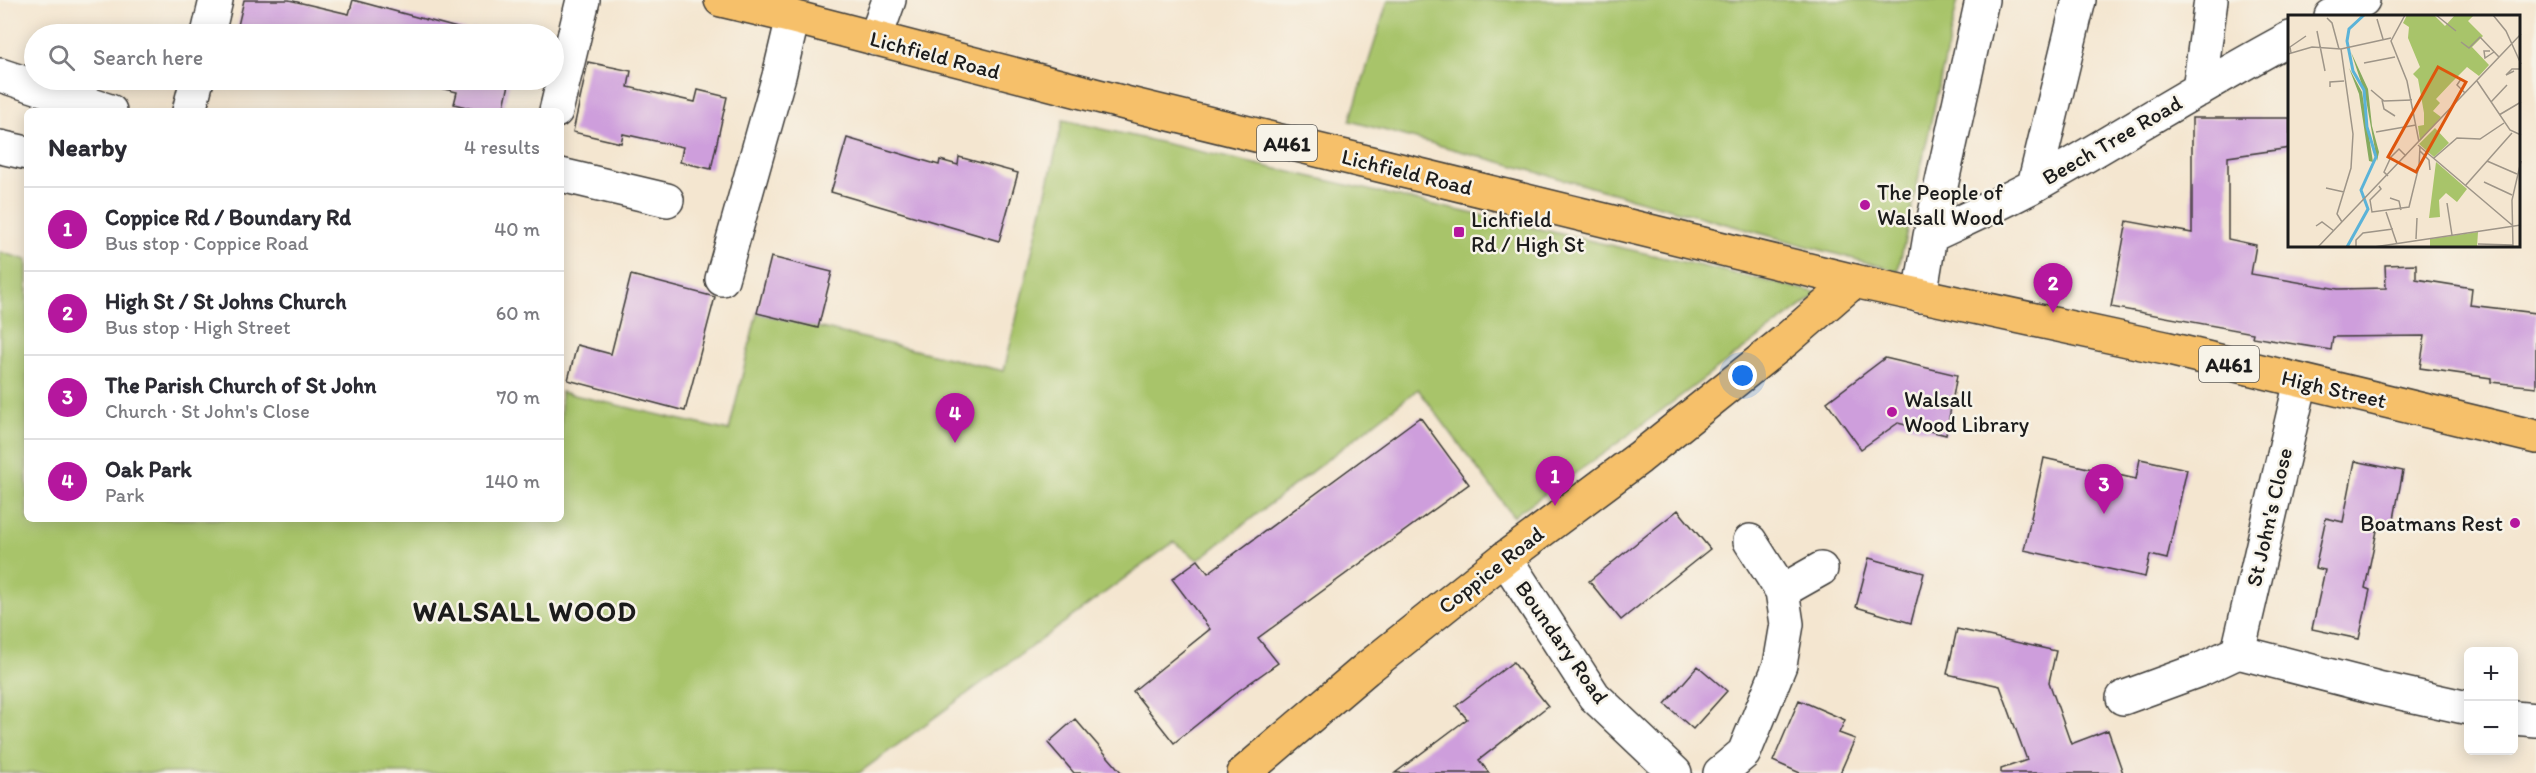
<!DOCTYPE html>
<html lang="en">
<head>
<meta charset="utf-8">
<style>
	body { margin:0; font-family:Itim,sans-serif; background:#f2f2f3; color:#2b2b33 }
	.controls { position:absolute; right:18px; bottom:18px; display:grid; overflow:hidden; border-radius:9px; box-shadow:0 3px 15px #0003 }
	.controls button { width:54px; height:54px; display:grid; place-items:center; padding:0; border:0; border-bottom:2px solid #e1e1e2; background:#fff; color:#2b2b33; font:30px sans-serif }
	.you { position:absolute; left:1743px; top:376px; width:21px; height:21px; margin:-15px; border:4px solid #fff; border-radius:50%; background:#1a73e8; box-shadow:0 0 0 9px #1a73e833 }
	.badge { display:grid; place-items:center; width:39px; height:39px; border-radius:50%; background:#b5179e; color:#fff; font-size:20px; font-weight:700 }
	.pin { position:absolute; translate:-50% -50px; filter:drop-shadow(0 2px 3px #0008) }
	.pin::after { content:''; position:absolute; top:32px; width:21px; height:18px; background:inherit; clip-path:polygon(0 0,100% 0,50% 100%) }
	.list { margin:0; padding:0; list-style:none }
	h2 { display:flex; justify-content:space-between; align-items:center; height:78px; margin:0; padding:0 24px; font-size:26px }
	h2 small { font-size:20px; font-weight:400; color:#7c7c81 }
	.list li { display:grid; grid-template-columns:39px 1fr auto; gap:18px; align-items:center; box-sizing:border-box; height:84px; padding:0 24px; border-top:2px solid #e1e1e2 }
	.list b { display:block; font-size:22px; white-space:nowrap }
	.list p { margin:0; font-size:20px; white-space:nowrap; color:#7c7c81 }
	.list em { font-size:20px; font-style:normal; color:#7c7c81 }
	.icon { flex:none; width:33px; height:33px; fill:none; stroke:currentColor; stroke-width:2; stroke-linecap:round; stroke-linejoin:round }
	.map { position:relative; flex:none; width:2536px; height:773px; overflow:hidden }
	.search { position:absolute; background:#fff; box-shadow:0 3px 15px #0003; left:24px; top:24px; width:540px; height:66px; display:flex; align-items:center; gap:15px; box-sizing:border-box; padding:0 21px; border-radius:33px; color:#7c7c81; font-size:22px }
	.panel { position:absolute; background:#fff; box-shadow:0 3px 15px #0003; left:24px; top:108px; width:540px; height:414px; border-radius:9px }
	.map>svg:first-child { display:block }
	.green { fill:#a8c46a; stroke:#627043; stroke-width:1.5 }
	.building { fill:#ce9edc }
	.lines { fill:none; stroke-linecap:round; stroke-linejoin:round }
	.minor-casing { stroke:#3c3a37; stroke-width:36 }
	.major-casing { stroke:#3c3a37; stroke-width:36 }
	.highway-casing { stroke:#3c3a37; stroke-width:36 }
	.minor { stroke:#fff; stroke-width:33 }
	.major { stroke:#f6c06b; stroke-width:33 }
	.highway { stroke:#f6c06b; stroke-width:33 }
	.poi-dot { fill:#b5179e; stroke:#f7f3e8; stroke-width:2 }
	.labels { text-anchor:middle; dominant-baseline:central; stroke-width:5; stroke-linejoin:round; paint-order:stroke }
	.shield { fill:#f7f3e8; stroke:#5e5c59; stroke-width:1.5 }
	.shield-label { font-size:21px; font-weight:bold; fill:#1c1c1c }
	.street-label { font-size:22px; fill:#1c1c1c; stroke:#f7f3e8 }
	.poi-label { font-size:22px; fill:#1c1c1c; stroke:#f7f3e8; text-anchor:start }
	.district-label { font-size:28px; font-weight:bold; letter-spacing:1.5px; fill:#1c1c1c; stroke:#f7f3e8 }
	.inset-river { fill:none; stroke:#5bb3d8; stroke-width:3 }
	.inset-road { fill:none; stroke:#9e9588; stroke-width:1.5 }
	.view { fill:#de560d; fill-opacity:0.15; stroke:#de560d; stroke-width:3 }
	.inset-edge { fill:none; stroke:#1c1c1c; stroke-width:3 }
</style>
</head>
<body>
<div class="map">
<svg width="2536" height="773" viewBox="0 0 2536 773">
	<rect width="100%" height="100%" fill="#f7f3e8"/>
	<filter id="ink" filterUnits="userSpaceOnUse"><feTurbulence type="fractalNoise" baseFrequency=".0167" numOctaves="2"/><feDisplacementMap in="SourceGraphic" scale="12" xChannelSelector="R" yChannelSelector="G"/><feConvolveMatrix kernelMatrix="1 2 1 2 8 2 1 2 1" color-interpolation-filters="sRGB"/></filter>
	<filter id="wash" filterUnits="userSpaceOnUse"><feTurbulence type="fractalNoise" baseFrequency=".008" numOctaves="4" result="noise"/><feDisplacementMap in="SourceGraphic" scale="24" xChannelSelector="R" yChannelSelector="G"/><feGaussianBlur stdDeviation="1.35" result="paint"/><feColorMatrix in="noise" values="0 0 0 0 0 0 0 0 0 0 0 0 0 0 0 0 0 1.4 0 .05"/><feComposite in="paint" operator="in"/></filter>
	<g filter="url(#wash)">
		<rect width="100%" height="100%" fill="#f4e6d0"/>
		<path class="green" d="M 1388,0 L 1958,0 L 1898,271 L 1350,121 Z
			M 1063,120 L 1819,293 L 1603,454 L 1513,516 L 1418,389 L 1198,560 L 1174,542 L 859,773 L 0,773 L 0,252 L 27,260 L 27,519 L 561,519 L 561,392 L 729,431 L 757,313 L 1004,371 Z"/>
		<g id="blocks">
			<path class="building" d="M 244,0 L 289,0 L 349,14 L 353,0 L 472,32 L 472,28 L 496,34 L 236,34 Z
				M 588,62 L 631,71 L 628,87 L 695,102 L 698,90 L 727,97 L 711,169 L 680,162 L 683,147 L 623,134 L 621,143 L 573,132 Z
				M 406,80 L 510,80 L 503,111 L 482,111 L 454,104 L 457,92 Z
				M 2192,118 L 2290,118 L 2290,148 L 2228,157 L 2228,239 L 2256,245 L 2251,274 L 2338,289 L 2386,288 L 2385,265 L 2416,264 L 2416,279 L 2472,288 L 2470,305 L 2536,313 L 2536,387 L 2491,382 L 2491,378 L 2420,368 L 2425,336 L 2333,337 L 2331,350 L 2252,337 L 2253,333 L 2111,307 L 2127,221 L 2192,233 Z
				M 847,138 L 939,165 L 940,160 L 958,165 L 959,157 L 1018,173 L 999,241 L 831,192 Z
				M 771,257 L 832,272 L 818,328 L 757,313 Z
				M 631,275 L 715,297 L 685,411 L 568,380 L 577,345 L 611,354 Z
				M 1885,358 L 1957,375 L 1946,435 L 1898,423 L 1861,449 L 1827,402 Z
				M 1420,417 L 1469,484 L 1258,638 L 1278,663 L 1237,692 L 1174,743 L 1133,691 L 1210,629 L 1172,579 L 1198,560 L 1208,573 Z
				M 2044,458 L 2136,479 L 2140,459 L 2187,469 L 2167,559 L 2150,555 L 2145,577 L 2024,550 Z
				M 2355,461 L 2403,471 L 2393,524 L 2379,521 L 2365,588 L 2370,590 L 2359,639 L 2312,629 L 2325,570 L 2315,568 L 2326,518 L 2343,522 Z
				M 1678,510 L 1710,549 L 1621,620 L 1589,581 Z
				M 1869,558 L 1924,573 L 1911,623 L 1856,607 Z
				M 1957,629 L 2056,651 L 2049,682 L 2071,744 L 2108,730 L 2123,773 L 2001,773 L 2001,769 L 2027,760 L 2000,686 L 1947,674 Z
				M 1513,662 L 1548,706 L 1479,760 L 1489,773 L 1395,773 L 1467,719 L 1456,706 Z
				M 1698,666 L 1727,691 L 1693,729 L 1665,704 Z
				M 1799,700 L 1845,720 L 1839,733 L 1855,739 L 1840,773 L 1800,773 L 1773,761 Z
				M 1075,719 L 1122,773 L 1074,773 L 1048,743 Z"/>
		</g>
	</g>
	<g filter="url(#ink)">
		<use href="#blocks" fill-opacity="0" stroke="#3c3a37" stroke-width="1.5"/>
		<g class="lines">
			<defs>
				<path id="minor" d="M 2331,16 L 2363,0
					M 208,34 L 216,0
					M 875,39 L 889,0
					M 0,75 L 110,111
					M 2199,90 L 2211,0
					M 189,111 L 197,80
					M 556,111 L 583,0
					M 0,147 L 27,153
					M 561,175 L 667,200
					M 2034,185 L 2079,0
					M 1930,236 C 1966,219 2002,203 2037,184 C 2122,136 2204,84 2290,38
					M 722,279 L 779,76 L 793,17
					M 1920,296 L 1930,236 L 1982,0
					M 2301,381 L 2238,652 L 2378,688 L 2468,708
					M 1750,541 L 1782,591 L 1821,569
					M 1505,558 L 1594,696 L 1675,773
					M 2123,698 L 2202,669 L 2238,652
					M 2514,718 L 2536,720
					M 1720,773 L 1744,753 L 1780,665 L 1787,624 L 1782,591"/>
				<path id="major" d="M 1244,773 L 1366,669 L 1505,558 L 1639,458 L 1786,340 L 1854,281"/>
				<path id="highway" d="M 721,0 L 793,17 L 1125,103 L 1854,281 L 2165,348 L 2536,437"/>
			</defs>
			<use href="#minor" class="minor-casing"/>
			<use href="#major" class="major-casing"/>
			<use href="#highway" class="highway-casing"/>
			<use href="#minor" class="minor"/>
			<use href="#major" class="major"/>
			<use href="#highway" class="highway"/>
		</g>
	</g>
	<g class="poi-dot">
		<circle cx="1865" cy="205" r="6"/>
		<rect x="1453" y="226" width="12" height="12" rx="3"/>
		<circle cx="1892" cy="412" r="6"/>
		<circle cx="2515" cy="523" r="6"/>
	</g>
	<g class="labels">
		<g class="shield">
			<rect x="1257" y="125" width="60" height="36" rx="4.5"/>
			<rect x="2199" y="346" width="60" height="36" rx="4.5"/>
		</g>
		<g class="shield-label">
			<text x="1287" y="143">A461</text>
			<text x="2229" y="364">A461</text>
		</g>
		<g class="street-label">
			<text transform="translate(935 55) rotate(15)">Lichfield Road</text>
			<text transform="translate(2112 140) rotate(-30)">Beech Tree Road</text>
			<text transform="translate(1407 172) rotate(14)">Lichfield Road</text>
			<text transform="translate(2334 389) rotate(13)">High Street</text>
			<text transform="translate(2269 517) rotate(-77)">St John's Close</text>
			<text transform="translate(1491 570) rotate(-38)">Coppice Road</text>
			<text transform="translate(1562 642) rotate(55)">Boundary Road</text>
		</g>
		<g class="poi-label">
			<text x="1877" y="192">The People of<tspan x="1877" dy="25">Walsall Wood</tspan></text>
			<text x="1471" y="219">Lichfield<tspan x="1471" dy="25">Rd / High St</tspan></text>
			<text x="1904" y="399">Walsall<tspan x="1904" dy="25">Wood Library</tspan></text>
			<text x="2503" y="523" text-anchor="end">Boatmans Rest</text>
		</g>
		<g class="district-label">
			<text x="525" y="611">WALSALL WOOD</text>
		</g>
	</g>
	<g transform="translate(2288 15)">
		<rect width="232" height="232" fill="#f4e6d0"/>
		<path d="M 119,0 L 146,0 L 157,11 L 167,0 L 186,0 L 180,6 L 195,21 L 184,32 L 201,50 L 191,61 L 179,52 L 164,67 L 148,84 L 152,88 L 145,96 L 153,102 L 132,126 L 130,111 L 136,110 L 136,98 L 130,64 L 125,59 L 132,52 L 120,23 L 121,12 L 115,8 ZM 147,113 L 161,128 L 146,142 L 131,129 ZM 148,147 L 179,174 L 169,187 L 158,178 L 151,185 L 152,202 L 141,203 ZM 190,217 L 189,232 L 142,232 L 142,224 Z" fill="#a8c46a"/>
		<path d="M 63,37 L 80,74 L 84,111 L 91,137 L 89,146 L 77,79 ZM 61,53 L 74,77 L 85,147 L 81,146 L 71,79 Z" fill="#86aa5e"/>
		<path class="inset-river" d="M 59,232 L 80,194 L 73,175 L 88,142 L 79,112 L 76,75 L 65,56 L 59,26 L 61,14 L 76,0"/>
		<path class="inset-road" d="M 117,0 L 103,26 L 119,66 L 131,127M 148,0 L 168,16M 205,0 L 218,16 L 233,49M 39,3 L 44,8 L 51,34M 89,4 L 95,24M 29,16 L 37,56M 173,27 L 181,33 L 192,22 L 211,42M 53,34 L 65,119 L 63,153 L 49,199 L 54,207M 202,36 L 196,36 L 197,43 L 206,37M 3,38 L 2,32 L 18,21M 0,39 L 24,32 L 53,34 L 103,23M 76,48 L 107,42M 226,56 L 218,60 L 224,54 L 233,54M 173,64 L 169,70 L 177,78M 189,66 L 222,115 L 233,120M 42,72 L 42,67 L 56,66M 83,75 L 96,86 L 124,85M 94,85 L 96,94 L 107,101M 203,87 L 219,70M 211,100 L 233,87M 88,117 L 128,110M 130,130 L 224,210M 132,136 L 141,145 L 142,155M 146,143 L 169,123 L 192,124 L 216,108M 199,146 L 229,159M 100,161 L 96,157 L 103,142 L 111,134 L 118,141M 196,167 L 224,180M 91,171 L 93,174 L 82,185 L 84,197 L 121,192 L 131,151 L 132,131M 177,171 L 224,118M 38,173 L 56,177M 102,183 L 111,186 L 113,195M 159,188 L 164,220M 98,197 L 109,229M 28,211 L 34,207 L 46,216M 128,224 L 129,203M 190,229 L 225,230M 30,232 L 233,19M 68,232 L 68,225 L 75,218 L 105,214M 86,232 L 233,210M 225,232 L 224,185 L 233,146"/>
		<path class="view" d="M 150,52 L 178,67 L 128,157 L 100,142 Z"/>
		<rect width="232" height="232" class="inset-edge"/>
	</g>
</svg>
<div class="controls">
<button>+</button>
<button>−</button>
</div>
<div class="you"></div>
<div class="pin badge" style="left:1555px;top:506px">1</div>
<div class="pin badge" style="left:2053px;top:313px">2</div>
<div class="pin badge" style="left:2104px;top:514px">3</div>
<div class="pin badge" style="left:955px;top:443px">4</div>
<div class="search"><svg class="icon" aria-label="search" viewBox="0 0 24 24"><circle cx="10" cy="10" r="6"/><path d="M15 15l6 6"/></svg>Search here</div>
<section class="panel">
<h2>Nearby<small>4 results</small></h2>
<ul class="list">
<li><span class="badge">1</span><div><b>Coppice Rd / Boundary Rd</b><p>Bus stop · Coppice Road</p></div><em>40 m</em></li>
<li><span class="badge">2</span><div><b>High St / St Johns Church</b><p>Bus stop · High Street</p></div><em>60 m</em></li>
<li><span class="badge">3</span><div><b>The Parish Church of St John</b><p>Church · St John's Close</p></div><em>70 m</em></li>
<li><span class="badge">4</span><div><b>Oak Park</b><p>Park</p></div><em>140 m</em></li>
</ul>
</section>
</div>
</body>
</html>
